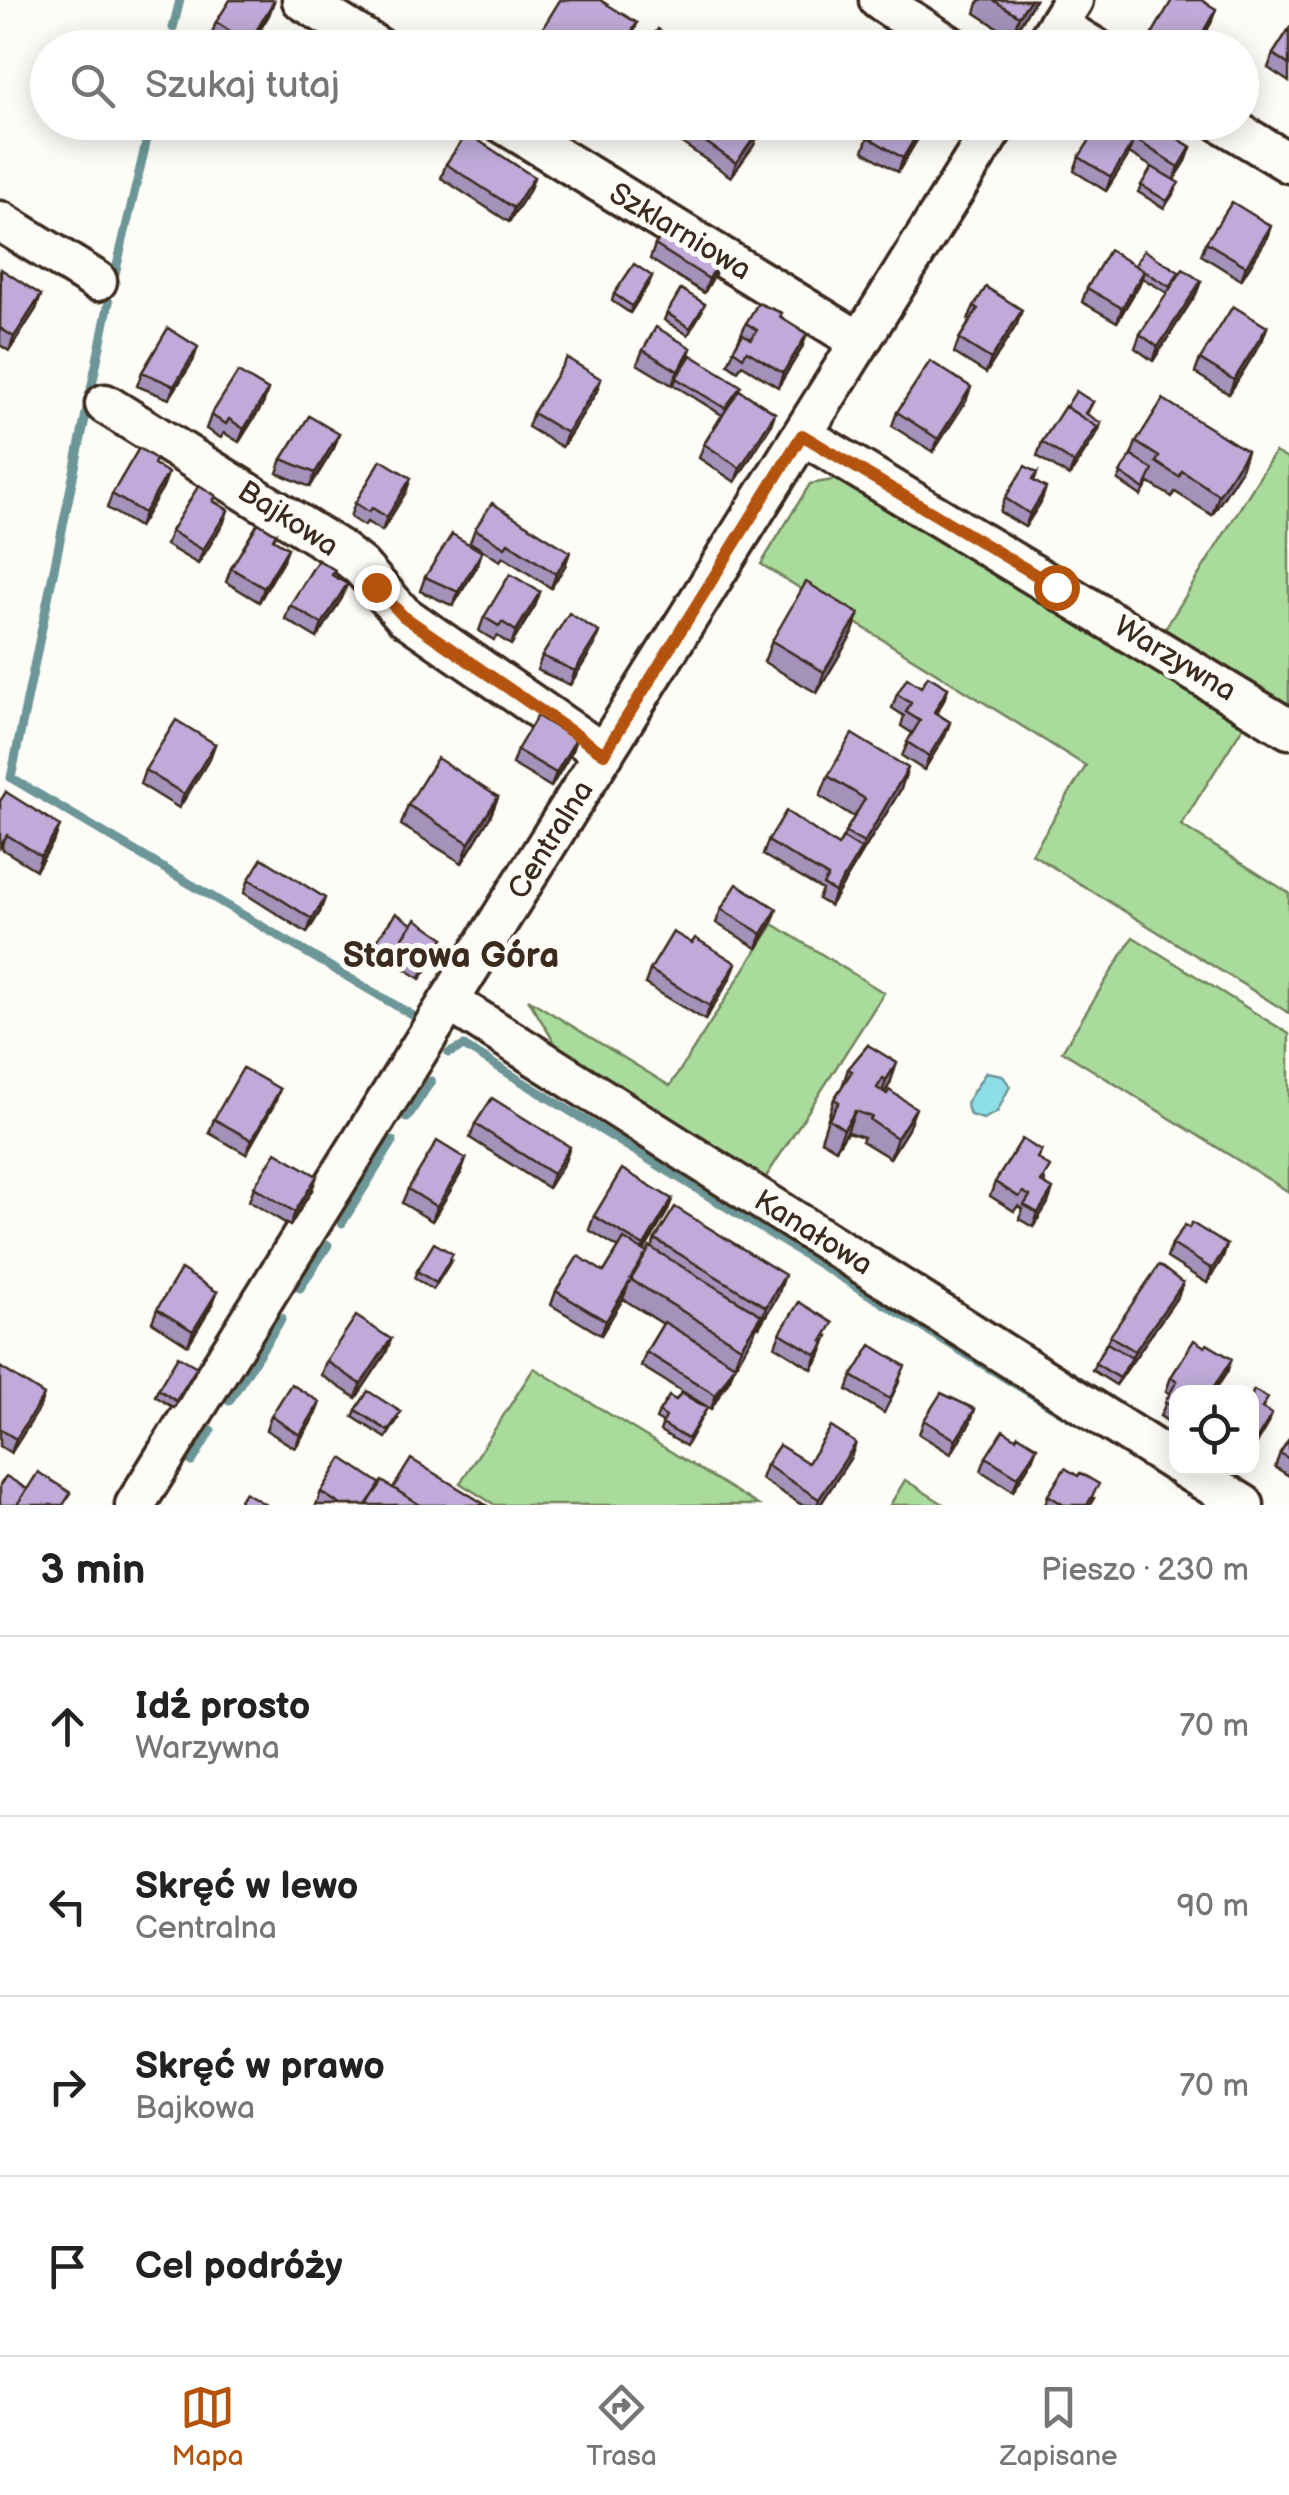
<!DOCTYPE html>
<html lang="pl">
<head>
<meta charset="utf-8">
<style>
	body { margin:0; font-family:"Balsamiq Sans",sans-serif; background:#f2f2f2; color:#222 }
	.controls { position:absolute; right:30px; bottom:30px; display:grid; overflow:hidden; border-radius:20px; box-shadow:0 5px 25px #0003 }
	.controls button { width:90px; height:90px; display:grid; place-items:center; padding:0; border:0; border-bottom:2px solid #e0e0e0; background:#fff; color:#222; font:50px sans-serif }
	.stop { position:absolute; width:30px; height:30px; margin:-22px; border:8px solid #b45309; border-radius:50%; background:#fff }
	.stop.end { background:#b45309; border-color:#fff; box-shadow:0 2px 10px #0008 }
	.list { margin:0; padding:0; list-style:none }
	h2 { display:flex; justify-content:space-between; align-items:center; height:130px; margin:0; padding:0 40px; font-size:42px }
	h2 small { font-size:32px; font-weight:400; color:#767676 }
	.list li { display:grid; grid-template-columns:65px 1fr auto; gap:30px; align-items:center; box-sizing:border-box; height:180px; padding:0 40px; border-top:2px solid #e0e0e0 }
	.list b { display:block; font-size:38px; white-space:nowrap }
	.list p { margin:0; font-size:32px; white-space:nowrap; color:#767676 }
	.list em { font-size:32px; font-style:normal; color:#767676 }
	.icon { flex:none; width:55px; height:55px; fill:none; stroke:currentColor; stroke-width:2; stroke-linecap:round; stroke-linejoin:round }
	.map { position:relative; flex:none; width:1289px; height:1505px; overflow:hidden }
	.search { position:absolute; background:#fff; box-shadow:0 5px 25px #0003; left:30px; right:30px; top:30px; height:110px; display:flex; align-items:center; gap:25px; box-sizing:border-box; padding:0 35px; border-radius:55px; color:#767676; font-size:38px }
	.sheet { height:850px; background:#fff }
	nav { display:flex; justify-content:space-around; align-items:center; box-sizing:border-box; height:140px; border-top:2px solid #e0e0e0; background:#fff; font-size:28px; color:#767676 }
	nav a { display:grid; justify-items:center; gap:5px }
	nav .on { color:#b45309 }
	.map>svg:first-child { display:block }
	.green { fill:#a9db9c; stroke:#72825d; stroke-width:2.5 }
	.water { fill:#8ddee8; stroke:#6c9697; stroke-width:2.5 }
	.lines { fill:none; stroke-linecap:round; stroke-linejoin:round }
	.stream { stroke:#6c9697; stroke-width:9 }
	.minor-casing { stroke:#3b2a1e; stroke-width:45 }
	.minor { stroke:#fdfcf7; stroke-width:38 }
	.wall { fill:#a492bb; stroke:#3b2a1e; stroke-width:2.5 }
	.shaded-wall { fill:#867798; stroke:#3b2a1e; stroke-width:2.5 }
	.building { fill:#bfaad9; stroke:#3b2a1e; stroke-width:2.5 }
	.route { stroke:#b45309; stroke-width:12 }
	.labels { text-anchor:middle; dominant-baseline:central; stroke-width:10; stroke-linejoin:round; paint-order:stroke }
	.street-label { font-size:30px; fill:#3b2a1e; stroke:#fdfcf7 }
	.quarter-label { font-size:35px; font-weight:bold; fill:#3b2a1e; stroke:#fdfcf7 }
</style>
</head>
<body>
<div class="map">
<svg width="1289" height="1505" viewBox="0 0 1289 1505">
	<rect width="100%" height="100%" fill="#fdfcf7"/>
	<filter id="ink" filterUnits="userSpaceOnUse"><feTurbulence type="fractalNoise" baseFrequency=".01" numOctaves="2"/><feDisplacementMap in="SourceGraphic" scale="20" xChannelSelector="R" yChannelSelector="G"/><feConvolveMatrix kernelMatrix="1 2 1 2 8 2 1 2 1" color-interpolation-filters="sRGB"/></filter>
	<g filter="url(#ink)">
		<path class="green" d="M 1275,452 L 1289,460 L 1289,707 L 1165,629 Z
			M 850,477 L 1246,722 L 1181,825 L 1289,893 L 1289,1013 L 1032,854 L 1086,766 L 761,564 L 810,484 Z
			M 773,924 L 884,993 L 764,1180 L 567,1063 L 528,999 L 670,1086 Z
			M 1133,937 L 1289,1034 L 1289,1192 L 1062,1051 Z
			M 534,1368 L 758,1505 L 495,1505 L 460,1483 Z
			M 905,1480 L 945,1505 L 890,1505 Z"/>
		<path class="water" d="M 986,1072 L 1002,1075 L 1010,1086 L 997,1112 L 983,1119 L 970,1115 L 966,1103 Z"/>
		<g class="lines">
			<path class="stream" d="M 173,28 L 180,0
				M 115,274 L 151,122
				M 109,302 L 11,778 L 412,1015
				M 449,1053 L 464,1046 L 1082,1425
				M 407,1118 L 431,1081
				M 342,1223 L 393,1141
				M 300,1288 L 328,1245
				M 229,1401 L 282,1318
				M 192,1462 L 211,1430"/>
			<defs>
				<path id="minor" d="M 302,0 L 379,48
					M 879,0 L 953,48
					M 1057,25 L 1095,48
					M 1043,48 L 1073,0
					M 501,122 L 859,341
					M 1221,122 L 1289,163
					M 0,221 L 97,281
					M 105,404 L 337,548 L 361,567 L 403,615 L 604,754
					M 803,435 L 1289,729
					M 450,1002 L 1176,1463
					M 1184,1468 L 1244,1505
					M 135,1505 L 997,122"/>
			</defs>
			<use href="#minor" class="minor-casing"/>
			<use href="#minor" class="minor"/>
		</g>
		<path class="wall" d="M 979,0 L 1035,0 L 1012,37 L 975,13 Z
			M 274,1 L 269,15 L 249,48 L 229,48 L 211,36 L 216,22 Z
			M 637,23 L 632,37 L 626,48 L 533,48 L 536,39 Z
			M 1211,23 L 1197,48 L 1147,48 L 1152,34 Z
			M 1289,29 L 1289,82 L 1268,68 L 1273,54 Z
			M 774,122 L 787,122 L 783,128 Z
			M 1134,122 L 1179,122 L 1173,136 L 1191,147 L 1186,161 L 1174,180 L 1176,190 L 1164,208 L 1138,192 L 1152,167 L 1129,153 L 1106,191 L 1074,171 L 1079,157 L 1125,140 Z
			M 681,125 L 759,131 L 754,145 L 731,177 L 676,139 Z
			M 868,137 L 917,140 L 898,172 L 863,151 Z
			M 446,164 L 534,177 L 529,191 L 509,222 L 441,178 Z
			M 1266,240 L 1241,280 L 1201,255 L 1206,242 Z
			M 655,245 L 715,274 L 704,293 L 650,259 Z
			M 1135,266 L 1175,281 L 1201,281 L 1196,294 L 1153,361 L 1135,348 L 1140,334 L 1167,293 L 1142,278 L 1139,285 L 1117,322 L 1082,302 L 1087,288 Z
			M 0,270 L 41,295 L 36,309 L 9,351 L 0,345 Z
			M 652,276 L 649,283 L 630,313 L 612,301 L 614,294 Z
			M 974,306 L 1017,324 L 986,373 L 954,353 L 959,339 L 970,321 L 968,320 Z
			M 702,311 L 688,335 L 664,320 L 667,313 Z
			M 780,318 L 802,348 L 778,387 L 742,365 L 738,371 L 728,364 L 746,323 Z
			M 1267,327 L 1262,341 L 1229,394 L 1195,373 L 1200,359 Z
			M 691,348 L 686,362 L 672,385 L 637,364 L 643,350 Z
			M 193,361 L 169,399 L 137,386 L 142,372 Z
			M 676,378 L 739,390 L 775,413 L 770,427 L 735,482 L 699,458 L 704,444 L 722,415 L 674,385 Z
			M 601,379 L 596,393 L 562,447 L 528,427 L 533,413 Z
			M 966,401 L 933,452 L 892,426 L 897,412 Z
			M 1093,402 L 1087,414 L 1099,430 L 1069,476 L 1037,456 L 1042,442 L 1066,407 Z
			M 263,404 L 239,442 L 224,433 L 221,438 L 206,429 L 211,415 Z
			M 339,434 L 334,448 L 310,487 L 277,473 L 282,459 Z
			M 1136,442 L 1240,472 L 1212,515 L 1175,492 L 1172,497 L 1149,483 L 1141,496 L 1118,480 L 1131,456 Z
			M 154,464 L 168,473 L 163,487 L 139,527 L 107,508 L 112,494 Z
			M 1037,473 L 1034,481 L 1041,502 L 1025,527 L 1000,512 L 1005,498 Z
			M 406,492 L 382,531 L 367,522 L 364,526 L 350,517 L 355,503 Z
			M 214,501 L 228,510 L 223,524 L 198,564 L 166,545 L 171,531 Z
			M 475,529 L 565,566 L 551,588 L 503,557 L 500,561 L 470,542 Z
			M 276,534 L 274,539 L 283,561 L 259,602 L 226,582 L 231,568 Z
			M 477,566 L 453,606 L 420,591 L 425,577 Z
			M 347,584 L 342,598 L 317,638 L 285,619 L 290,605 Z
			M 540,592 L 535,606 L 511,645 L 497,636 L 494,640 L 479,631 L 484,617 Z
			M 852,634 L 817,693 L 764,662 L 772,641 Z
			M 594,646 L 570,685 L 537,670 L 542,656 Z
			M 921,687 L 948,688 L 943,702 L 936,713 L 950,722 L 945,736 L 924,770 L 902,756 L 912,733 L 901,726 L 904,716 L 892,708 L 897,694 Z
			M 576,739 L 571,753 L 551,787 L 512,764 L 517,750 Z
			M 215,744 L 210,758 L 179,808 L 140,784 L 145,770 Z
			M 828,776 L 901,789 L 830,906 L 818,899 L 822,890 L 763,855 L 768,841 L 838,846 L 854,817 L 820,796 Z
			M 6,792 L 55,839 L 36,870 L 2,849 Z
			M 498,797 L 490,817 L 462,863 L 401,825 L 408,805 Z
			M 249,879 L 320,912 L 307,933 L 244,893 Z
			M 721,909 L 777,909 L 772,923 L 757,948 L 716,923 Z
			M 412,924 L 444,938 L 439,952 L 420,979 L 374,948 L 376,941 Z
			M 692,943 L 731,977 L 705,1020 L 645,984 L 650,970 Z
			M 868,1045 L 890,1084 L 884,1092 L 908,1129 L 890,1158 L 862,1141 L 864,1137 L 847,1132 L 836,1149 L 821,1140 L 834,1099 L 842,1087 L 848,1069 Z
			M 275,1103 L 246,1154 L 209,1133 L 214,1119 Z
			M 475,1124 L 565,1161 L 548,1188 L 470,1138 Z
			M 1041,1151 L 1038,1159 L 1045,1181 L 1043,1184 L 1048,1203 L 1033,1227 L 1019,1219 L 1023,1209 L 1018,1206 L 1014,1211 L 990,1196 L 995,1182 Z
			M 466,1159 L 461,1173 L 432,1221 L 402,1203 L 408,1189 Z
			M 254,1187 L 312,1190 L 290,1226 L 249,1201 Z
			M 672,1199 L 667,1212 L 644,1251 L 647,1253 L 652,1248 L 655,1239 L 778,1295 L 759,1327 L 757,1326 L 753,1335 L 734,1367 L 730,1379 L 711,1409 L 641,1366 L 646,1352 L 663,1324 L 623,1299 L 601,1335 L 551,1305 L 556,1291 L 604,1272 L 619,1248 L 589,1230 L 594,1216 Z
			M 1172,1244 L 1227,1245 L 1222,1259 L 1207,1283 L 1167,1258 Z
			M 451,1261 L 433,1290 L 414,1278 L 417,1271 Z
			M 1183,1283 L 1178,1296 L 1116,1385 L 1092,1370 L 1110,1336 Z
			M 217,1292 L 212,1305 L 188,1345 L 152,1322 L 157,1309 Z
			M 780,1333 L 828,1336 L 820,1356 L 812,1369 L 775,1346 Z
			M 391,1339 L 386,1353 L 356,1398 L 321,1375 L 326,1361 Z
			M 0,1367 L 39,1409 L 11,1453 L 0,1446 Z
			M 197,1367 L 194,1374 L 174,1408 L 155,1396 L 158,1389 Z
			M 1227,1372 L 1214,1392 L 1176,1392 L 1176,1427 L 1160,1416 L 1170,1394 L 1166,1391 L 1171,1377 Z
			M 852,1376 L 900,1380 L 884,1413 L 847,1390 Z
			M 676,1400 L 707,1408 L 686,1446 L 660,1431 L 663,1423 L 656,1419 L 659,1412 Z
			M 356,1410 L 398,1419 L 386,1438 L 353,1417 Z
			M 271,1416 L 315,1416 L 295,1448 L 266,1430 Z
			M 924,1420 L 970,1423 L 951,1454 L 919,1434 Z
			M 1289,1439 L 1289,1476 L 1275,1467 L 1280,1453 Z
			M 851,1457 L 820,1505 L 802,1505 L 761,1479 L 766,1465 L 808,1463 Z
			M 986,1457 L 1032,1460 L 1013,1491 L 981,1471 Z
			M 381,1484 L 393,1488 L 486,1505 L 316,1505 L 321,1492 Z
			M 1048,1495 L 1094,1498 L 1090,1505 L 1045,1505 Z"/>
		<path class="shaded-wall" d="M 1030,0 L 1035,0 L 1012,37 L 1019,16 Z
			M 274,1 L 269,15 L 249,48 L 247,48 Z
			M 1216,9 L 1211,23 L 1197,48 L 1194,48 Z
			M 637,23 L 632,37 L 626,48 L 622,48 Z
			M 922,126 L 917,140 L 898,172 L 903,158 Z
			M 759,131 L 754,145 L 731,177 L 736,163 Z
			M 1132,144 L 1127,158 L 1106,191 L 1111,177 Z
			M 1191,147 L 1186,161 L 1174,180 L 1179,167 Z
			M 534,177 L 529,191 L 509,222 L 514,208 Z
			M 1271,226 L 1266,240 L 1241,280 L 1246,266 Z
			M 720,260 L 715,274 L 704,293 L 709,279 Z
			M 1144,271 L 1139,285 L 1117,322 L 1122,308 Z
			M 652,276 L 649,283 L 630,313 L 632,306 Z
			M 1201,281 L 1196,294 L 1153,361 L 1158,347 Z
			M 41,295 L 36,309 L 9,351 L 14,337 Z
			M 1022,310 L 1017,324 L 986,373 L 991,359 Z
			M 1267,327 L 1262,341 L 1229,394 L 1234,380 Z
			M 807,334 L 802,348 L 778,387 L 783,373 Z
			M 198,347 L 193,361 L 169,399 L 174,386 Z
			M 691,348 L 686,362 L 672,385 L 678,371 Z
			M 601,379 L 596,393 L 562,447 L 567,433 Z
			M 971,387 L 966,401 L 933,452 L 938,439 Z
			M 268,390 L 263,404 L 239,442 L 244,429 Z
			M 775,413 L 770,427 L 735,482 L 740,468 Z
			M 1101,423 L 1099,430 L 1069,476 L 1074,463 L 1097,427 Z
			M 339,434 L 334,448 L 310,487 L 315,473 Z
			M 1247,451 L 1240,472 L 1212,515 L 1219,495 Z
			M 168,473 L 163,487 L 139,527 L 144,513 Z
			M 411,478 L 406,492 L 382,531 L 387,517 Z
			M 1046,488 L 1041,502 L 1025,527 L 1030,514 Z
			M 228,510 L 223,524 L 198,564 L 203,550 Z
			M 288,548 L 283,561 L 259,602 L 264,588 Z
			M 482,552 L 477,566 L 453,606 L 458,592 Z
			M 570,552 L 565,566 L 551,588 L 556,574 Z
			M 347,584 L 342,598 L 317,638 L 322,624 Z
			M 540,592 L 535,606 L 511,645 L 516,631 Z
			M 859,614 L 852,634 L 817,693 L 824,672 Z
			M 599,632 L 594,646 L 570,685 L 575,671 Z
			M 948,688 L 943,702 L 929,725 L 934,712 Z
			M 950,722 L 945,736 L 924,770 L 929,756 Z
			M 576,739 L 571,753 L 551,787 L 556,773 Z
			M 215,744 L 210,758 L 179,808 L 184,794 Z
			M 908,768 L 901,789 L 856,863 L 864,843 Z
			M 498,797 L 490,817 L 462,863 L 469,843 Z
			M 60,826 L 55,839 L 36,870 L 41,856 Z
			M 861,849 L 856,863 L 830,906 L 835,892 Z
			M 325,898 L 320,912 L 307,933 L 312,919 Z
			M 777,909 L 772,923 L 757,948 L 762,934 Z
			M 444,938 L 439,952 L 420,979 L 425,965 Z
			M 736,963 L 731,977 L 705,1020 L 710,1006 Z
			M 897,1063 L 890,1084 L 879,1101 L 886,1080 Z
			M 280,1089 L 275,1103 L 246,1154 L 252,1140 Z
			M 916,1108 L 908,1129 L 890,1158 L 897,1138 Z
			M 855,1111 L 847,1132 L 836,1149 L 844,1129 Z
			M 570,1147 L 565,1161 L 548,1188 L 553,1174 Z
			M 466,1159 L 461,1173 L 432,1221 L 437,1207 Z
			M 317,1176 L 312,1190 L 290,1226 L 295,1212 Z
			M 1053,1189 L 1048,1203 L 1033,1227 L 1038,1213 Z
			M 672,1199 L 667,1212 L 638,1260 L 644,1246 Z
			M 1227,1245 L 1222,1259 L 1207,1283 L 1212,1269 Z
			M 785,1275 L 778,1295 L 759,1327 L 766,1307 Z
			M 1183,1283 L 1178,1296 L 1116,1385 L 1135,1351 Z
			M 628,1286 L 623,1299 L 601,1335 L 606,1321 Z
			M 217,1292 L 212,1305 L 188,1345 L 193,1331 Z
			M 761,1315 L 753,1335 L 711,1409 L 716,1395 L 734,1366 L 741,1347 Z
			M 391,1339 L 386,1353 L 356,1398 L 361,1384 Z
			M 825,1342 L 820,1356 L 812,1369 L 817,1355 Z
			M 1232,1359 L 1227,1372 L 1214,1392 L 1211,1392 Z
			M 44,1395 L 39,1409 L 11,1453 L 16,1439 Z
			M 320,1402 L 315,1416 L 295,1448 L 300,1435 Z
			M 975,1409 L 970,1423 L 951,1454 L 956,1440 Z
			M 1272,1414 L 1267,1427 L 1252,1452 L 1252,1447 Z
			M 856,1443 L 851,1457 L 820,1505 L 817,1505 L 819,1499 Z
			M 1037,1447 L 1032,1460 L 1013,1491 L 1018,1477 Z"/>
		<path class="building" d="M 230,0 L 272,0 L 274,1 L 249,43 L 216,22 Z
			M 560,0 L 600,0 L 637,23 L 622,48 L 550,48 L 536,39 Z
			M 993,0 L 1030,0 L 1019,16 Z
			M 1172,0 L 1201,0 L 1216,9 L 1194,48 L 1175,48 L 1152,34 Z
			M 658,29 L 685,48 L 645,48 Z
			M 1289,29 L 1289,65 L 1273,54 Z
			M 344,40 L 356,48 L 339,48 Z
			M 683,122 L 747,122 L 759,131 L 736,163 L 681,125 Z
			M 877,122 L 915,122 L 922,126 L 903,158 L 868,137 Z
			M 1134,122 L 1178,122 L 1171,134 L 1191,147 L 1179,167 L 1127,134 Z
			M 1100,124 L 1132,144 L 1111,177 L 1079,157 Z
			M 467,133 L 534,177 L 514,208 L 446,164 Z
			M 1152,167 L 1179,183 L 1167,201 L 1141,185 Z
			M 1232,202 L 1271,226 L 1246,266 L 1206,242 Z
			M 667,227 L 720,260 L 709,279 L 655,245 Z
			M 1109,250 L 1144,271 L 1122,308 L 1087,288 Z
			M 1144,250 L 1179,272 L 1170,287 L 1135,265 Z
			M 634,264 L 652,276 L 632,306 L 614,294 Z
			M 1,269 L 41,295 L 14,337 L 0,328 Z
			M 1183,269 L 1201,281 L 1158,347 L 1140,334 Z
			M 986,287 L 1022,310 L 991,359 L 959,339 L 978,309 L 974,306 Z
			M 681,289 L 705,304 L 690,328 L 667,313 Z
			M 758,303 L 782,313 L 780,317 L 807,334 L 783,373 L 747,351 L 743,357 L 733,350 L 743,334 L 751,339 L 757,330 L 746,323 Z
			M 1233,306 L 1267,327 L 1234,380 L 1200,359 Z
			M 656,327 L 691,348 L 678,371 L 643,350 Z
			M 168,328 L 198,347 L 174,386 L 142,372 Z
			M 691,355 L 741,386 L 725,408 L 676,378 Z
			M 567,358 L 601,379 L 567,433 L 533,413 Z
			M 930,361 L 971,387 L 938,439 L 897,412 Z
			M 238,372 L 268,390 L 244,429 L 229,419 L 226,424 L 211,415 Z
			M 739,390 L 775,413 L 740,468 L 704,444 Z
			M 1076,391 L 1093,402 L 1085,413 L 1101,423 L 1095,434 L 1097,427 L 1066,407 Z
			M 1163,399 L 1247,451 L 1219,495 L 1182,471 L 1179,477 L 1156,462 L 1159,457 L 1136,442 Z
			M 1065,406 L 1097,427 L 1074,463 L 1042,442 Z
			M 309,416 L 339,434 L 315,473 L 282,459 Z
			M 139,448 L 156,459 L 154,464 L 168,473 L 144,513 L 112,494 Z
			M 1131,455 L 1153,470 L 1144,489 L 1120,473 Z
			M 381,460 L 411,478 L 387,517 L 372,508 L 369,512 L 355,503 Z
			M 1025,466 L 1037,473 L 1032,480 L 1046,488 L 1030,514 L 1005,498 Z
			M 199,485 L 216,496 L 213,501 L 228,510 L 203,550 L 171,531 Z
			M 492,503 L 570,552 L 556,574 L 508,543 L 505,547 L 475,529 Z
			M 258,523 L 276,534 L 273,539 L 288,548 L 264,588 L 231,568 Z
			M 452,534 L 482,552 L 458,592 L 425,577 Z
			M 318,560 L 335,570 L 332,575 L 347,584 L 322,624 L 290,605 Z
			M 510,574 L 540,592 L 516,631 L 502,622 L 499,626 L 484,617 Z
			M 806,582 L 859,614 L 824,672 L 772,641 Z
			M 569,613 L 599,632 L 575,671 L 542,656 Z
			M 928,676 L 948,688 L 934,712 L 950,722 L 929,756 L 907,742 L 920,721 L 906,712 L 911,703 L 897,694 L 907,678 L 921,687 Z
			M 537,716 L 576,739 L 556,773 L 517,750 Z
			M 176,720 L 215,744 L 184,794 L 145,770 Z
			M 852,734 L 908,768 L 864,843 L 845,832 L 865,799 L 828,776 Z
			M 437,758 L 498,797 L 469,843 L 408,805 Z
			M 6,792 L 60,826 L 41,856 L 7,835 L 0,847 L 0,801 Z
			M 786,811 L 838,846 L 843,838 L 861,849 L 835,892 L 823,885 L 828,877 L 768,841 Z
			M 262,858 L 325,898 L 312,919 L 249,879 Z
			M 737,884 L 777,909 L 762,934 L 721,909 Z
			M 396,913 L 412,924 L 397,946 L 394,953 L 376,941 Z
			M 416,919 L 444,938 L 425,965 L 397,946 Z
			M 673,932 L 692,943 L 695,938 L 736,963 L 710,1006 L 650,970 Z
			M 868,1045 L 897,1063 L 886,1080 L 883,1078 L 877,1088 L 887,1094 L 889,1090 L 916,1108 L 897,1138 L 870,1120 L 872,1117 L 855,1111 L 844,1129 L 829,1119 L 839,1102 L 834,1099 L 852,1071 L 848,1069 Z
			M 243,1068 L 280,1089 L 252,1140 L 214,1119 Z
			M 492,1098 L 570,1147 L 553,1174 L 475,1124 Z
			M 1022,1139 L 1041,1151 L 1037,1158 L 1050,1167 L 1041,1182 L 1053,1189 L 1038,1213 L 1024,1205 L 1030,1196 L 1023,1192 L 1019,1197 L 995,1182 Z
			M 437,1141 L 466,1159 L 437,1207 L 408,1189 Z
			M 276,1152 L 317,1176 L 295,1212 L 254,1187 Z
			M 622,1169 L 672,1199 L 644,1246 L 594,1216 Z
			M 675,1207 L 785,1275 L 766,1307 L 655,1239 Z
			M 1192,1223 L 1227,1245 L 1212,1269 L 1172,1244 L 1185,1225 L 1189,1228 Z
			M 624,1239 L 647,1253 L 606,1321 L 556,1291 L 578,1256 L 604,1272 Z
			M 434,1243 L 453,1254 L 436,1283 L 417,1271 Z
			M 650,1247 L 761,1315 L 741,1347 L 630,1279 Z
			M 1159,1265 L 1183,1283 L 1135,1351 L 1110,1336 Z
			M 181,1269 L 217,1292 L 193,1331 L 157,1309 Z
			M 799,1302 L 833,1323 L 822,1341 L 825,1342 L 817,1355 L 780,1333 Z
			M 356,1316 L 391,1339 L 361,1384 L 326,1361 Z
			M 664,1322 L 735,1365 L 716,1395 L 646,1352 Z
			M 1194,1340 L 1205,1347 L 1207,1344 L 1232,1359 L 1212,1390 L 1207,1387 L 1204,1392 L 1176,1392 L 1176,1410 L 1165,1402 L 1177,1381 L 1171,1377 Z
			M 1107,1343 L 1132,1358 L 1119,1378 L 1095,1363 Z
			M 871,1345 L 905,1366 L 890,1399 L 852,1376 Z
			M 178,1356 L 197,1367 L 176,1401 L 158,1389 Z
			M 0,1367 L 44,1395 L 16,1439 L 0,1429 Z
			M 291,1384 L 320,1402 L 300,1435 L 271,1416 Z
			M 1254,1390 L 1268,1398 L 1262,1408 L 1272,1414 L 1252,1447 L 1252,1394 Z
			M 368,1391 L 401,1412 L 388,1431 L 356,1410 Z
			M 681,1393 L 707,1408 L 688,1439 L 662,1424 L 666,1417 L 659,1412 L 669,1396 L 676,1400 Z
			M 941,1393 L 975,1409 L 956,1440 L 924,1420 Z
			M 831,1427 L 856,1443 L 819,1499 L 766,1465 L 779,1445 L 808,1463 Z
			M 1003,1430 L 1016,1438 L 1018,1435 L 1037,1447 L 1018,1477 L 986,1457 Z
			M 1289,1439 L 1289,1459 L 1280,1453 Z
			M 342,1458 L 381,1484 L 366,1505 L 341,1505 L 321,1492 Z
			M 411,1459 L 486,1505 L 420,1505 L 393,1488 Z
			M 1065,1468 L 1078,1476 L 1080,1473 L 1099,1484 L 1087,1505 L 1064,1505 L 1048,1495 Z
			M 38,1472 L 71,1493 L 63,1505 L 17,1505 Z
			M 6,1476 L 27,1489 L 17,1505 L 0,1505 L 0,1485 Z
			M 382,1481 L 420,1505 L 367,1505 Z
			M 245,1492 L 266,1505 L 237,1505 Z"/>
	</g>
	<g class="lines" filter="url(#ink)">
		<path class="route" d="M 376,587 L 403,616 L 604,754 L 802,435 L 1056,587"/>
	</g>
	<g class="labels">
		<g class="street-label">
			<text transform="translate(680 232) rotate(31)">Szklarniowa</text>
			<text transform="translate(288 519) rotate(33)">Bajkowa</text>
			<text transform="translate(1175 659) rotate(31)">Warzywna</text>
			<text transform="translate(551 840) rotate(-58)">Centralna</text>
			<text transform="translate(813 1233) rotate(32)">Kanałowa</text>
		</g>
		<g class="quarter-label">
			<text x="451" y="956">Starowa Góra</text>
		</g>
	</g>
</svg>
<div class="controls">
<button><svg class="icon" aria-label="locate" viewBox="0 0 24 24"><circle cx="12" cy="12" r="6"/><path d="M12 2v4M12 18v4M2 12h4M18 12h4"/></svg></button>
</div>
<div class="stop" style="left:1056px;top:587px"></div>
<div class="stop end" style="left:376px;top:587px"></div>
<div class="search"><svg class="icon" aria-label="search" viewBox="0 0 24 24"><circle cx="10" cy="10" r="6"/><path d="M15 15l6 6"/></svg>Szukaj tutaj</div>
</div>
<section class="sheet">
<h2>3 min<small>Pieszo · 230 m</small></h2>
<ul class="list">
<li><svg class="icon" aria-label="ahead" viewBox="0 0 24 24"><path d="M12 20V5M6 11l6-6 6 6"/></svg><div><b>Idź prosto</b><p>Warzywna</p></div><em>70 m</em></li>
<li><svg class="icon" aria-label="left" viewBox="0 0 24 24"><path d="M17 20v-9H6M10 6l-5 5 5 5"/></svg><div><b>Skręć w lewo</b><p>Centralna</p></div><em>90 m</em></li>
<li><svg class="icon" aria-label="right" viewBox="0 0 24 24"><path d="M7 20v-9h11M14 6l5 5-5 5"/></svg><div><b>Skręć w prawo</b><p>Bajkowa</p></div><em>70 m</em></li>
<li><svg class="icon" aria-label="arrive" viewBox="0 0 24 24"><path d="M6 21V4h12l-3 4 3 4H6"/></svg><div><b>Cel podróży</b></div></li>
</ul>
</section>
<nav>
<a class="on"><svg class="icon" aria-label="map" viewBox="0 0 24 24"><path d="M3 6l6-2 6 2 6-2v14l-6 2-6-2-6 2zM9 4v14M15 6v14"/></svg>Mapa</a>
<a><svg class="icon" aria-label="directions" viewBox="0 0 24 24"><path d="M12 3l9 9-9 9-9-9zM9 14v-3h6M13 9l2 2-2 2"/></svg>Trasa</a>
<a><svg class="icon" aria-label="saved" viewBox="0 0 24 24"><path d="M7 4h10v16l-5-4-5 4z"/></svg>Zapisane</a>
</nav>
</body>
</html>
